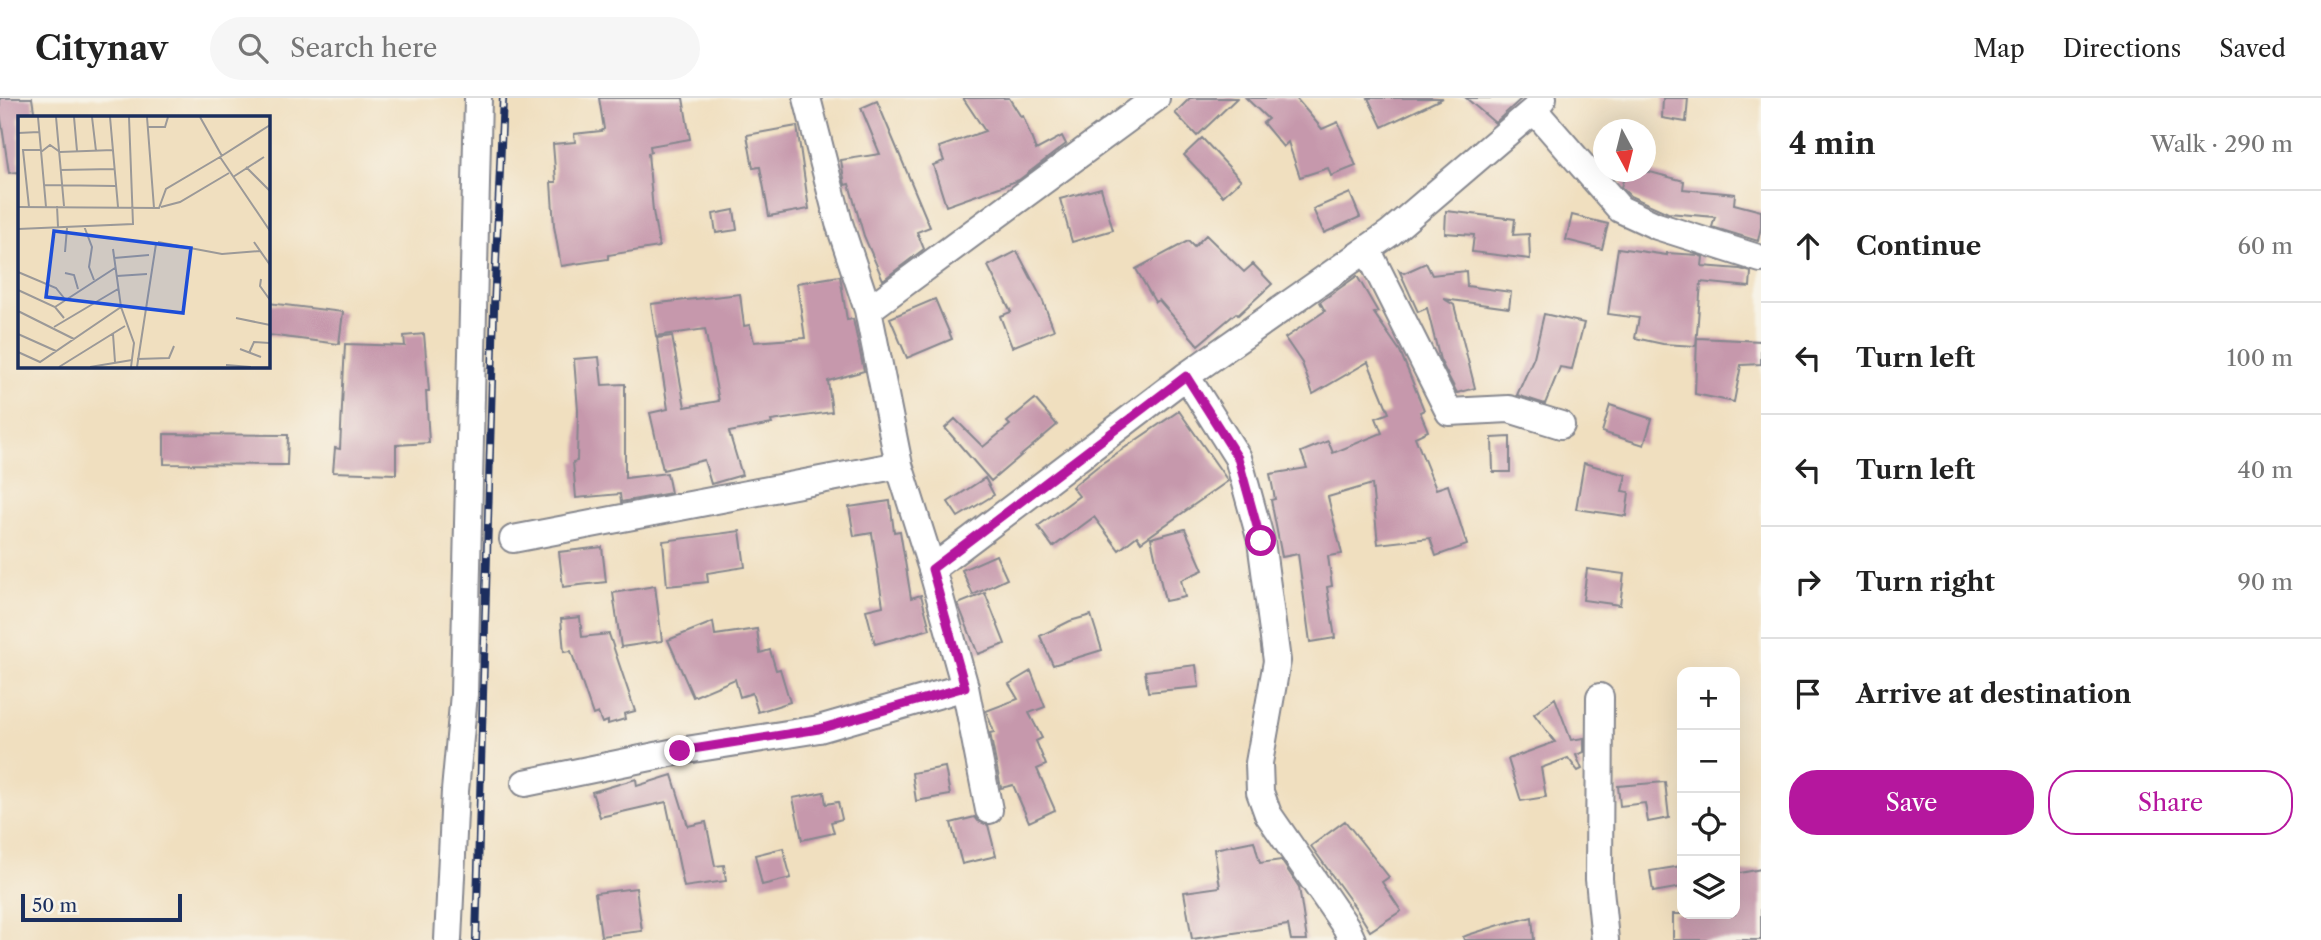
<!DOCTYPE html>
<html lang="en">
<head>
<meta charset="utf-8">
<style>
	body { margin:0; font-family:"Libre Caslon Text",serif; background:#f6f6f6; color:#222 }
	.controls { position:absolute; right:21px; bottom:21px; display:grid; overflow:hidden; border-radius:14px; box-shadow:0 7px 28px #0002 }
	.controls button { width:63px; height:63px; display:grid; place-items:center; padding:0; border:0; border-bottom:2px solid #e0e0e0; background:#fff; color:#222; font:35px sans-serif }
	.compass { position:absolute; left:1593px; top:21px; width:63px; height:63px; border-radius:50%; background:#fff; box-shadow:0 7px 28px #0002; rotate:173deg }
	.scale { position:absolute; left:21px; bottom:18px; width:161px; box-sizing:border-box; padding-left:7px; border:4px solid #1b2f5e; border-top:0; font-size:19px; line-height:24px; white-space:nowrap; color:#1b2f5e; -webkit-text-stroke:5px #f7f3e8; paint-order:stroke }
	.stop { position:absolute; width:21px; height:21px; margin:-16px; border:5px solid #b5179e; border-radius:50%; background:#fff }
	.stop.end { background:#b5179e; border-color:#fff; box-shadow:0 2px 7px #0008 }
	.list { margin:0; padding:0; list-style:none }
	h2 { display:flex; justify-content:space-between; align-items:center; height:91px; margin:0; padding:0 28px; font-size:30px }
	h2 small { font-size:23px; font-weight:400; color:#767676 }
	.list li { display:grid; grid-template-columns:46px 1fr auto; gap:21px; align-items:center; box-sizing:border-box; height:112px; padding:0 28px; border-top:2px solid #e0e0e0 }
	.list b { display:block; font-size:26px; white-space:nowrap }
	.list em { font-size:23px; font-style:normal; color:#767676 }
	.actions { display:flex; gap:14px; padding:21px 28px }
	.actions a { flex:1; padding:16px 0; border:2px solid #b5179e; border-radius:28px; text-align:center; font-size:24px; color:#b5179e }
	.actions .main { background:#b5179e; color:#fff }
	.icon { flex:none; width:38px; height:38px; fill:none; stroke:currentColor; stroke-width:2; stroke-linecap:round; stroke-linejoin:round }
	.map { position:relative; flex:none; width:1761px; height:842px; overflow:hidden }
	header { display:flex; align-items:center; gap:42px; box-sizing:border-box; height:98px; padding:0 35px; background:#fff; border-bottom:2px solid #e0e0e0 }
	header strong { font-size:33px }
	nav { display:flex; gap:38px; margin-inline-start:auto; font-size:24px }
	.search { width:490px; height:63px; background:#f6f6f6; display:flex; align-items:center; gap:18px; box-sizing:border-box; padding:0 24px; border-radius:38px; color:#767676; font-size:26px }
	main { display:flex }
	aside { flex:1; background:#fff }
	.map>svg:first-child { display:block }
	.building { fill:#c698ac }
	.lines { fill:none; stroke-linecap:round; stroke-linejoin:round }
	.street-casing { stroke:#86878e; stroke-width:30 }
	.street { stroke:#fff; stroke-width:26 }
	.rail-casing { stroke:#1b2f5e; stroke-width:8 }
	.rail { stroke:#f7f3e8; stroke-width:5; stroke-dasharray:16; stroke-linecap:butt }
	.route { stroke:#b5179e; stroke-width:9 }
	.inset-road { fill:none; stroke:#9b9998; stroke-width:2 }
	.view { fill:#1d4ed8; fill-opacity:0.15; stroke:#1d4ed8; stroke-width:3.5 }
	.inset-edge { fill:none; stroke:#1b2f5e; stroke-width:3.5 }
</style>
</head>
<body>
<header>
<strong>Citynav</strong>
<div class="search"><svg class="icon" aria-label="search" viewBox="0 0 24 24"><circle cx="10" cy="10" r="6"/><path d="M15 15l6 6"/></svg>Search here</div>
<nav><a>Map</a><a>Directions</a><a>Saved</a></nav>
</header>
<main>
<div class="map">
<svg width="1761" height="842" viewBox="0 0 1761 842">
	<rect width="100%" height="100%" fill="#f7f3e8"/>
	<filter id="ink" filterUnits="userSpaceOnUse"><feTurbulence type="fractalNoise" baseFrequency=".0143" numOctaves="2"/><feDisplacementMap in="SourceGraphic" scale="14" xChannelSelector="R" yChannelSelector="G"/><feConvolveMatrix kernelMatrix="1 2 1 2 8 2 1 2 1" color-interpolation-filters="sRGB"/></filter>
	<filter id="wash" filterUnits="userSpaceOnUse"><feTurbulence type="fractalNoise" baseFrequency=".00686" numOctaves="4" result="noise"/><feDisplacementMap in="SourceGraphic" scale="28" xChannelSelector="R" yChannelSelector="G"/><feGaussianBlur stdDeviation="1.57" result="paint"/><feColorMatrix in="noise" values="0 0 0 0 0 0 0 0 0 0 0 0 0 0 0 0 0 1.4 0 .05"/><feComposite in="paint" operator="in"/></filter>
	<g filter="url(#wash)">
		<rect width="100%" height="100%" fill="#f0dfbf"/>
		<g id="blocks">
			<path class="building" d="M 0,0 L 32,0 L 35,19 L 19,19 L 19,74 L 9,75 L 0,15 Z
				M 599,0 L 683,0 L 690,41 L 650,48 L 651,54 L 648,55 L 653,113 L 659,149 L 608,157 L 608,161 L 561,168 L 554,128 L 551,84 L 556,84 L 553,46 L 575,44 L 574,36 L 601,33 L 604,31 Z
				M 963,0 L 1009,0 L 1021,19 L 1023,18 L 1036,52 L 1062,38 L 1066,46 L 1019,82 L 946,108 L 933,67 L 944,63 L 939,49 L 985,33 Z
				M 1190,0 L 1237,0 L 1197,38 L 1175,15 Z
				M 1246,0 L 1296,0 L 1322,31 L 1338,24 L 1356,68 L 1331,78 L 1328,70 L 1300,79 L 1288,44 L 1283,49 L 1263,25 L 1268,21 Z
				M 1368,0 L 1443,0 L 1382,29 Z
				M 1466,0 L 1522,0 L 1495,25 Z
				M 1663,0 L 1688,0 L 1686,24 L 1662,20 Z
				M 877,3 L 930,129 L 917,134 L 924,151 L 883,182 L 864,138 L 849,86 L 845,87 L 841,62 L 880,56 L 861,10 Z
				M 797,28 L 809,111 L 769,118 L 760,69 L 753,70 L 747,37 Z
				M 1202,40 L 1241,82 L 1223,98 L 1184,57 Z
				M 1626,74 L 1650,74 L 1684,83 L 1683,91 L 1735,96 L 1734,106 L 1761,113 L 1761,129 L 1758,143 L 1712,129 L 1715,119 L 1668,115 L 1630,98 L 1621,89 Z
				M 1101,90 L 1113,132 L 1072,144 L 1060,101 Z
				M 1350,95 L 1360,119 L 1324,135 L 1313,111 Z
				M 734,112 L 737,132 L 716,135 L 713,116 Z
				M 1446,113 L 1515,121 L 1513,137 L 1529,136 L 1530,161 L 1472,154 L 1474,137 L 1445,135 Z
				M 1572,117 L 1608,126 L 1602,151 L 1566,142 Z
				M 1206,137 L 1244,174 L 1253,166 L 1272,186 L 1238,217 L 1236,215 L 1198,247 L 1159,202 L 1155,204 L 1136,171 L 1188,143 L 1194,149 Z
				M 1618,150 L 1667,157 L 1667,155 L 1698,157 L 1703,159 L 1702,168 L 1740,171 L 1751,174 L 1750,189 L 1701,184 L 1696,248 L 1663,246 L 1635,240 L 1639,220 L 1608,216 Z
				M 1017,153 L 1042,201 L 1054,232 L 1012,249 L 1000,218 L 1011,214 L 988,168 Z
				M 1426,165 L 1432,177 L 1466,173 L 1467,188 L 1511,194 L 1509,210 L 1444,201 L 1454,207 L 1475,290 L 1457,295 L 1440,262 L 1427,210 L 1418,214 L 1399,172 L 1404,175 Z
				M 840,178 L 847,222 L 853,221 L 864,273 L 828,283 L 832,314 L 771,323 L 772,326 L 729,334 L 742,377 L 711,386 L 704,362 L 663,372 L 650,315 L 668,311 L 657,240 L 672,238 L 685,309 L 719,303 L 705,231 L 656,238 L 651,206 L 740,196 L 744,228 L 750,227 L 754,244 L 805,240 L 797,185 Z
				M 1357,178 L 1378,214 L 1374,215 L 1400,253 L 1424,312 L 1420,314 L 1428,333 L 1415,339 L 1436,391 L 1448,387 L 1467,447 L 1436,458 L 1430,440 L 1378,446 L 1372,386 L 1328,399 L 1342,456 L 1328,458 L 1332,488 L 1327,489 L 1335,540 L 1310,544 L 1298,456 L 1282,459 L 1271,402 L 1275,401 L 1270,376 L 1307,370 L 1301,354 L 1328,343 L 1333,355 L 1382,335 L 1376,320 L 1389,315 L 1368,264 L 1313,296 L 1302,265 L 1285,240 L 1325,213 L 1320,204 Z
				M 935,201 L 952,241 L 907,260 L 890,220 Z
				M 268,205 L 343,214 L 339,246 L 268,237 Z
				M 1544,216 L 1584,225 L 1572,271 L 1560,269 L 1545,306 L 1517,297 L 1534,259 Z
				M 424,236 L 429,293 L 426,293 L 429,345 L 396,347 L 396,376 L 333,374 L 335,350 L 340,351 L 345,246 L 405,248 L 404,238 Z
				M 1697,240 L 1761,243 L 1761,266 L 1741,267 L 1734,304 L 1695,296 Z
				M 599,259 L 602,287 L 625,286 L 625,380 L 667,375 L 671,395 L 621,404 L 620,396 L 576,400 L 573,364 L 577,363 L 578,312 L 574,261 Z
				M 1035,301 L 1057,327 L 991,383 L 945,330 L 955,321 L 983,349 L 1010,327 L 1007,324 Z
				M 1610,307 L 1652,321 L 1644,347 L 1602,334 Z
				M 1179,313 L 1228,383 L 1141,444 L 1137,438 L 1119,452 L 1094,419 L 1053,449 L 1038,428 L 1079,398 L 1072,389 L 1098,368 Z
				M 164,336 L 288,337 L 287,367 L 164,366 Z
				M 1510,339 L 1510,374 L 1493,374 L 1492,340 Z
				M 1584,365 L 1626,377 L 1622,393 L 1629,394 L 1626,418 L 1576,411 Z
				M 985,380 L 994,397 L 958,419 L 948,404 Z
				M 890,403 L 894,434 L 900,433 L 911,500 L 921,497 L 930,531 L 875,546 L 866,512 L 883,508 L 872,435 L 854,438 L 849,409 Z
				M 1185,431 L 1203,472 L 1181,482 L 1185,499 L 1165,503 L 1151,440 Z
				M 740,433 L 745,469 L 707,475 L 708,484 L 667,488 L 663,443 Z
				M 602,449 L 606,484 L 563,489 L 559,454 Z
				M 996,457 L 1007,481 L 973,497 L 962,472 Z
				M 1587,471 L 1624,476 L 1620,507 L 1583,502 Z
				M 655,488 L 662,543 L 621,549 L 613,495 Z
				M 985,495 L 1005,546 L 978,556 L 958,506 Z
				M 1091,517 L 1102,552 L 1053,567 L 1040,538 L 1070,523 Z
				M 580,519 L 582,539 L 609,536 L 635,613 L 624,616 L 625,621 L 608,626 L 608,623 L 602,625 L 598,615 L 593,617 L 571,553 L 564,554 L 561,521 Z
				M 713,524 L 715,537 L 757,531 L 760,555 L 770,552 L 776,572 L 780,571 L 790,604 L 758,614 L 752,595 L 740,599 L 735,581 L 693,599 L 668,542 Z
				M 1196,567 L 1199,589 L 1148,594 L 1145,573 Z
				M 1031,573 L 1045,609 L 1029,615 L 1042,640 L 1036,643 L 1046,667 L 1037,671 L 1055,712 L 1029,724 L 1013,687 L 1001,690 L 990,635 L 994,634 L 986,613 L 1018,601 L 1009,586 Z
				M 1555,600 L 1571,642 L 1584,640 L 1584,654 L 1576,657 L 1582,671 L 1578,673 L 1568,660 L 1541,670 L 1546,699 L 1521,703 L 1508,661 L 1555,644 L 1534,616 Z
				M 945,669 L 950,697 L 916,703 L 912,675 Z
				M 672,677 L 688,728 L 706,724 L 715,768 L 724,767 L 726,783 L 684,789 L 666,704 L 600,719 L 592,694 L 636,681 L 637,688 Z
				M 1665,684 L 1669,720 L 1648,724 L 1645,705 L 1620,708 L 1618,688 Z
				M 824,694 L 826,706 L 838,704 L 842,721 L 831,724 L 834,735 L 802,742 L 793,700 Z
				M 975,719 L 978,723 L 988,727 L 996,758 L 962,766 L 951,725 Z
				M 1345,723 L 1389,779 L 1382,784 L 1401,813 L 1370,833 L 1355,809 L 1311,748 Z
				M 1254,743 L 1260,765 L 1281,762 L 1299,789 L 1307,842 L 1291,842 L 1288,827 L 1192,841 L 1184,794 L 1220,789 L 1214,751 Z
				M 783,750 L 791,780 L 762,787 L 755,757 Z
				M 1682,768 L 1682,789 L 1653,794 L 1650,773 Z
				M 1761,771 L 1761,842 L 1673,842 L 1673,816 L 1735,816 L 1735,776 Z
				M 636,790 L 642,833 L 601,838 L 595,795 Z
				M 1532,819 L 1534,842 L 1464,842 L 1463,839 L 1468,837 L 1509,824 L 1509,825 Z"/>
		</g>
	</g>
	<g filter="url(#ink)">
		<use href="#blocks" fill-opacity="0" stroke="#86878e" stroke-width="2"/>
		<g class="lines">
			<defs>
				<path id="street" d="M 807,0 L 839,125 L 868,212 L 899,367 L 932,471 L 965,589 L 989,712
					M 1534,12 L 1620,111 L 1657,128 L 1761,161
					M 1367,151 L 1449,314 L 1509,311 L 1561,327
					M 868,212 L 1156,0
					M 1186,278 L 1238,360 L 1261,443 L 1277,563 L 1259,665 L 1260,694 L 1268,716 L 1346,829 L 1352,842
					M 513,441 L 899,367
					M 932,471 L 1186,278 L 1390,135 L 1534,12 L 1543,0
					M 1600,599 L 1599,781 L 1605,842
					M 525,685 L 680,653 L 819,631 L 965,589
					M 448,842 L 455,693 L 464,596 L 478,0"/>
			</defs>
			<use href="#street" class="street-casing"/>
			<use href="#street" class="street"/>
			<defs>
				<path id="rail" d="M 476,842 L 494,211 L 503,0"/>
			</defs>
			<use href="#rail" class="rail-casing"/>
			<use href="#rail" class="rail"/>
		</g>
	</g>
	<g class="lines" filter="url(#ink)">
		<path class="route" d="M 680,653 L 819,631 L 965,589 L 932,471 L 1186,278 L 1238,360 L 1261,443"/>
	</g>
	<g transform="translate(18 18)">
		<rect width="252" height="252" fill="#f0dfbf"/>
		<path class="inset-road" d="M 20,1 L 28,91M 38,1 L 46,90M 56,1 L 59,35M 74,1 L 78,35M 92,1 L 100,91M 129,1 L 136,92M 182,1 L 204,40M 130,11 L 147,11 L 150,1M 0,17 L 21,16M 23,36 L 32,29 L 42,36 L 95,34M 202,41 L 252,9M 228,51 L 252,75M 42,54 L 96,53M 215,61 L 246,41M 26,69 L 98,70M 39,90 L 40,111M 0,91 L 141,92 L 148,73 L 202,41 L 252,115M 11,91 L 5,34 L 22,34M 143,91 L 162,86 L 211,57M 66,110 L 74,131 L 71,151 L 76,164M 0,113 L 115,108 L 111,1M 140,126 L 204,138 L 242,135M 236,126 L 252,149M 95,133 L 103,191 L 116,227 L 113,251M 47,136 L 49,112M 96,142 L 131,139M 0,156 L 38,172 L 46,182M 47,157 L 56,159 L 60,173M 99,160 L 129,158M 243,163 L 242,170 L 252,184M 0,174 L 37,191 L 46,202M 37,191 L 97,152M 0,195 L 56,223M 218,202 L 252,209M 36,211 L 100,173M 0,218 L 38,235M 95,218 L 97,246M 222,233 L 243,241M 0,236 L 22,246 L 103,191M 231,237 L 236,226 L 252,227M 119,243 L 151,242 L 156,230M 208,249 L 233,251M 41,251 L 107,210M 72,251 L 114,244M 119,251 L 138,128"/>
		<path class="view" d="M 36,115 L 173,132 L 165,197 L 28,181 Z"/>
		<rect width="252" height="252" class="inset-edge"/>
	</g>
</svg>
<div class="controls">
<button>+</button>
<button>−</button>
<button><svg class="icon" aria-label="locate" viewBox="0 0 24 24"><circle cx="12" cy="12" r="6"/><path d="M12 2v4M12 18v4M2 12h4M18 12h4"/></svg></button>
<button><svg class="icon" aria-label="layers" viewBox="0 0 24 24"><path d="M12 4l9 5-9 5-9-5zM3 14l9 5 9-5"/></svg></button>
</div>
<svg class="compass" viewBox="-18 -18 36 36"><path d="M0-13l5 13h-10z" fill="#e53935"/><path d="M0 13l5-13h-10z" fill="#767676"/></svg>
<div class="scale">50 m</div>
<div class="stop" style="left:1261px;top:443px"></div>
<div class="stop end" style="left:680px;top:653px"></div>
</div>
<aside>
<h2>4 min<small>Walk · 290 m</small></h2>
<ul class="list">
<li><svg class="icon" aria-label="ahead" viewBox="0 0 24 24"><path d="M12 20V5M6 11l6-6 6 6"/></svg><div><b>Continue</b></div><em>60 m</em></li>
<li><svg class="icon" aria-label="left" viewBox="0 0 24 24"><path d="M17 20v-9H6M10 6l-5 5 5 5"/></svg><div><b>Turn left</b></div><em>100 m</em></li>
<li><svg class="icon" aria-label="left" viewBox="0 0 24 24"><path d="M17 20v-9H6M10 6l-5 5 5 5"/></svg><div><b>Turn left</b></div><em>40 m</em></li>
<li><svg class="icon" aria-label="right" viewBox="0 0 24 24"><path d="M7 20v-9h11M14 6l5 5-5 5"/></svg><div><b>Turn right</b></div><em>90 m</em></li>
<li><svg class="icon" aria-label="arrive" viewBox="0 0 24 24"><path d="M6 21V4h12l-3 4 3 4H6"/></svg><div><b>Arrive at destination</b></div></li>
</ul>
<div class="actions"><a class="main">Save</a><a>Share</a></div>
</aside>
</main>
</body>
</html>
